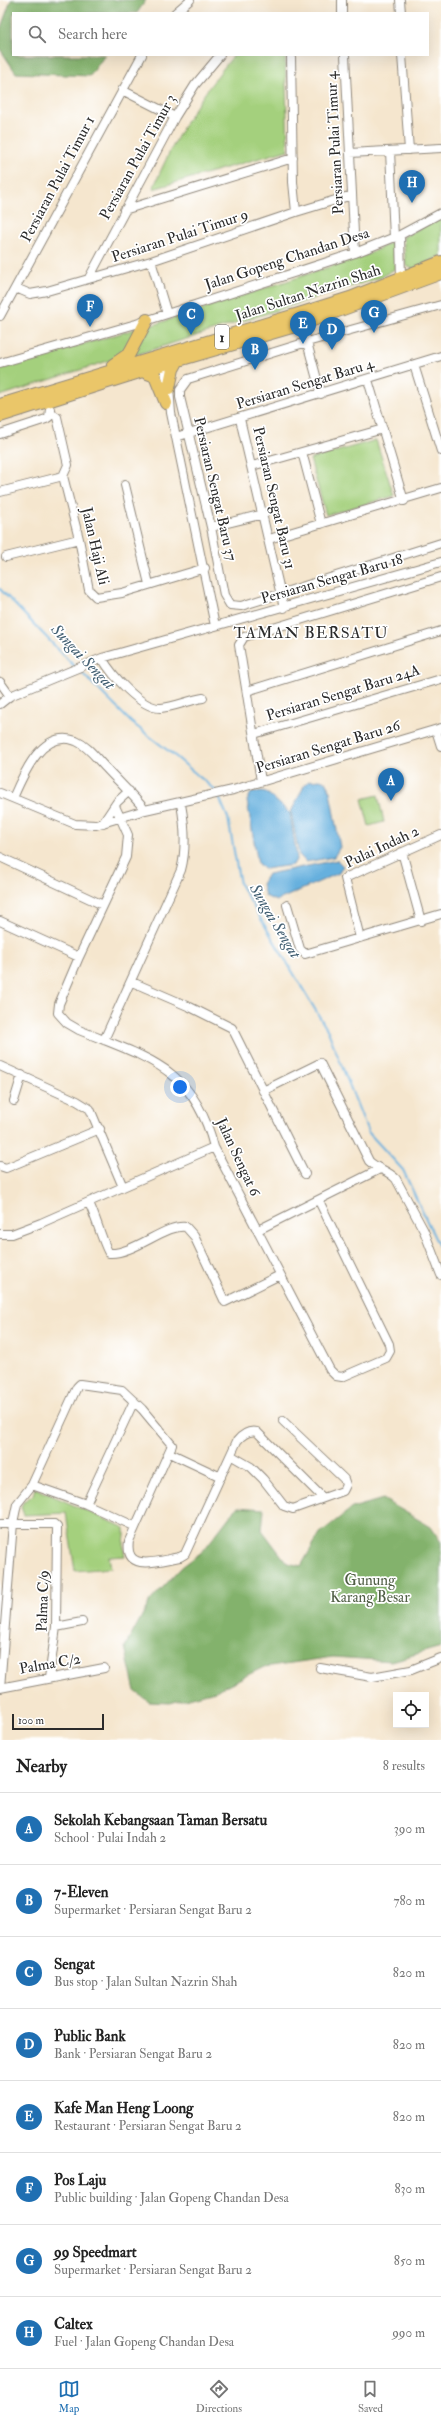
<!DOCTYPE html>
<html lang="en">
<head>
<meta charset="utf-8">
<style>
	body { margin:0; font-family:"IM FELL Double Pica",serif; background:#f6f6f6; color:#222 }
	.controls { position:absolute; right:12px; bottom:12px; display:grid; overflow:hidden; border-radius:0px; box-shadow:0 4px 16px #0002 }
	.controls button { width:36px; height:36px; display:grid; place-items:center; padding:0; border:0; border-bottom:1px solid #e0e0e0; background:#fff; color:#222; font:20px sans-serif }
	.scale { position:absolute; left:12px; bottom:10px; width:92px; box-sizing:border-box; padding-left:4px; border:2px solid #2b2b2b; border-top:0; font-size:11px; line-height:14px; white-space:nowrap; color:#2b2b2b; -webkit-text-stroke:3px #fff; paint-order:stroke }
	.you { position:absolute; left:180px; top:1087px; width:14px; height:14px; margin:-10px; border:3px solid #fff; border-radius:50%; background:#1a73e8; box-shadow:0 0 0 6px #1a73e833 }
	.badge { display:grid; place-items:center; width:26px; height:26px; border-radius:50%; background:#1f6fb2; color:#fff; font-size:13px; font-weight:700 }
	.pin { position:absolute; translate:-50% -33px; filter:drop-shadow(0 1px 2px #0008) }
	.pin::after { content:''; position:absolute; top:21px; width:14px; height:12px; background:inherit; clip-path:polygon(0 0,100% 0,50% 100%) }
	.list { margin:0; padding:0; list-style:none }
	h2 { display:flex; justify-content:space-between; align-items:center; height:52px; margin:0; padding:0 16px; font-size:17px }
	h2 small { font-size:13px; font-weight:400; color:#767676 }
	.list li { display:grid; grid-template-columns:26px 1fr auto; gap:12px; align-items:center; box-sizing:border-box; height:72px; padding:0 16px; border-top:1px solid #e0e0e0 }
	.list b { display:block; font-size:15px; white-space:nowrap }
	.list p { margin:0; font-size:13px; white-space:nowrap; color:#767676 }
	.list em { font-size:13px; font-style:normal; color:#767676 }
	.icon { flex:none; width:22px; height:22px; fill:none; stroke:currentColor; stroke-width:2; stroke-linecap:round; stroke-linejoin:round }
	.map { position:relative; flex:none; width:441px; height:1740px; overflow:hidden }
	.search { position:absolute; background:#fff; box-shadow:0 4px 16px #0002; left:12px; right:12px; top:12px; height:44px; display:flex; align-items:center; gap:10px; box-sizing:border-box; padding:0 14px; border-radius:0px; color:#767676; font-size:15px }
	.sheet { height:628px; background:#fff }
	nav { display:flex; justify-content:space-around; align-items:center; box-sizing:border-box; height:56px; border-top:1px solid #e0e0e0; background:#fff; font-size:11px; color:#767676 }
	nav a { display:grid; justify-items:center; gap:2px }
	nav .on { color:#1f6fb2 }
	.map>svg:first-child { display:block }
	.green { fill:#a4d07d; stroke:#687e54 }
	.forest { fill:#83b26c; stroke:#576e4c }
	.water { fill:#66b0de; stroke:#486e84 }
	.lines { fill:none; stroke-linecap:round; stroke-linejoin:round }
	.stream { stroke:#66b0de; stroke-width:2 }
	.minor-casing { stroke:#90887c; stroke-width:10 }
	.highway-casing { stroke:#90887c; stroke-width:14 }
	.minor { stroke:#fff; stroke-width:8 }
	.highway { stroke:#eac669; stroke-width:12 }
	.labels { text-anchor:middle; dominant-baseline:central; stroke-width:3.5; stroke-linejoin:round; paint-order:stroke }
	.shield { fill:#fff; stroke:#6b6b6b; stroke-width:1 }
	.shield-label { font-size:14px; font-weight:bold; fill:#2b2b2b }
	.street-label { font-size:15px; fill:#2b2b2b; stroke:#fff }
	.park-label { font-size:15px; fill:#4f5d44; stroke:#fff }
	.neighbourhood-label { font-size:16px; letter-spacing:1px; fill:#2b2b2b; stroke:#fff }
	.water-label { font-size:16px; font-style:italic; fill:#436073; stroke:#fff }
</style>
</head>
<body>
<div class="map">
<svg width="441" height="1740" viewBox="0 0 441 1740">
	<rect width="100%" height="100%" fill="#fff"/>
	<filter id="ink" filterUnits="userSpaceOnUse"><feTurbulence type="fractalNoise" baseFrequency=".025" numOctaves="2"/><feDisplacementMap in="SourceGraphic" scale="8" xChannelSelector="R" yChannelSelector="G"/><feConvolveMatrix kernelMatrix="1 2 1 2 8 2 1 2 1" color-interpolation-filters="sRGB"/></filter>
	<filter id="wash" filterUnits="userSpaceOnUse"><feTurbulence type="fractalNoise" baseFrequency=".012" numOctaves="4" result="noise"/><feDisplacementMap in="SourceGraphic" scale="16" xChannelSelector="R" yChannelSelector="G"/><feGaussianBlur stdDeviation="0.9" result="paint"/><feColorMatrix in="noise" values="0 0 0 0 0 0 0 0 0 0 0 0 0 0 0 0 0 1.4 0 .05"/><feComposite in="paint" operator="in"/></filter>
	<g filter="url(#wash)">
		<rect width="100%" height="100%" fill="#f5e6ce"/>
		<path class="green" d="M 234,55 L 285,55 L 288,150 L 153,189 C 173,139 200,96 234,55 Z
			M 441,217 L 441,256 L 414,269 L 406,266 L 403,237 Z
			M 392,242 L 396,268 L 382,277 L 132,356 L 147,327 L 369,254 Z
			M 139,328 L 120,357 L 0,396 L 0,368 Z
			M 376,440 L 394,496 L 326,515 L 310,459 Z
			M 378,795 L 384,822 L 369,826 L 362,799 Z
			M 35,1488 L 125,1528 C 126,1539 122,1544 125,1556 L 109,1557 L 111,1568 L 75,1571 L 66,1513 L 24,1515 L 21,1507 L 24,1501 L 33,1495 Z"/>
		<path class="forest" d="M 11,0 L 146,0 L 137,13 L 13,13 L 13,55 L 105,55 L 90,76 L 16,73 L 0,49 L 0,30 Z
			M 383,1499 L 431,1527 L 441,1542 L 441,1647 L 392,1661 L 333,1657 L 264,1667 L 215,1691 L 170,1703 L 149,1702 L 135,1691 L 125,1647 L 150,1601 L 182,1567 L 203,1551 L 237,1507 L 264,1509 L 262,1530 L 287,1563 L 301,1566 L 320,1533 L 352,1508 Z"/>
		<path class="water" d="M 320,780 L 326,782 L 329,787 L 340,847 L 334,857 L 306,862 L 299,855 L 291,812 L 305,784 L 309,781 Z
			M 262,791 L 266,792 L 290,813 L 297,858 L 293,865 L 265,869 L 258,864 L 247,801 L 251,793 Z
			M 337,860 L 343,866 L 339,873 L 276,901 L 265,896 L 262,884 L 268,874 Z"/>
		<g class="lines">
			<path class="stream" d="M 0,589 L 75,667
				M 79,670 L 131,722 L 175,756 L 216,791
				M 218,795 L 228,818 L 240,884 L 328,1031 L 368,1132 L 403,1170 L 441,1251"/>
		</g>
	</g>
	<g filter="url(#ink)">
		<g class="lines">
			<defs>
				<path id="minor" d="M 342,0 L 342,13
					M 400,0 L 401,13
					M 175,13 L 190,0
					M 291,55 L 293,182 L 296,212
					M 345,55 L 355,253
					M 402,55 L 409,150
					M 122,90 L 175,117
					M 390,151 L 394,238
					M 350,153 L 441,148
					M 124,210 L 293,158
					M 400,235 L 401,279
					M 151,261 L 167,314
					M 89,278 L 175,117 L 195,85 L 220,55
					M 16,288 L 30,294 L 47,291 L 151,261 L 296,212 L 352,195
					M 441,305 L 307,342 L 188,379 L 180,390 L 180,397 L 211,527 L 224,595 L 230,605 L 241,606 L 441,543
					M 0,316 L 142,55
					M 302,324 L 321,394
					M 0,363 L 136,324 L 355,253 L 400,235 L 441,213
					M 163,364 L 169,388 L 171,413 L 215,626
					M 414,365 L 441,451
					M 368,380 L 404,501
					M 51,413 L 57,417 L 68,465 L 63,476
					M 240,419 L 284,608
					M 0,434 L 46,419 L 49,417 L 50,409
					M 176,437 L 441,356
					M 302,452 L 321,524
					M 252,466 L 383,429
					M 125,485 L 149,584
					M 0,492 L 63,476 L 79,539 L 89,590 L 96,597 L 122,593 L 205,568
					M 211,527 L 264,514
					M 269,539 L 441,488
					M 6,557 L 79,539
					M 102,658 C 112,675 141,709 161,708 C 175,707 189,700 203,698
					M 0,682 L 10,696
					M 247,691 L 441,631
					M 0,704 L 10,696 L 102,658 L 441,562
					M 436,730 L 441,746
					M 254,734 L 441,679
					M 261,781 L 239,645 L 244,637 L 441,577
					M 0,793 L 75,824 L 96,825 L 145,810 L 233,790 L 441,728
					M 13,798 C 23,775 42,728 76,741 C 88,746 97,759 106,768 C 119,782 133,795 145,810
					M 115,806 L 128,835 L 126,857 L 79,957 L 59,1004 L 58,1013 L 67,1023 L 79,1030 C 147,1058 194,1067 214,1147 L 330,1370 L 336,1376 L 342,1377 L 386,1358 L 390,1351 L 389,1344 L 319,1201
					M 103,823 L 117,802 L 129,791
					M 402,852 L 421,921
					M 0,857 L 103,905
					M 287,905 L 300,949 L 305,954 L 441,914
					M 0,921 L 79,957
					M 360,938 L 345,878 L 441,835
					M 132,982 L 190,1007 L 232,1028 L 305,1174
					M 104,1040 L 181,870 C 187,848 185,826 181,804
					M 0,1066 L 77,1101 L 90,1109 L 123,1187
					M 263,1091 L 320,1063 L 369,1161 C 377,1169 388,1170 396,1179 L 424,1231 L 441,1275
					M 14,1101 L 22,1075
					M 0,1166 L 6,1168 L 100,1129
					M 89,1203 C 94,1212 105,1249 109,1253 C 133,1255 167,1223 186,1227 L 194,1236 L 225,1302 L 280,1275
					M 258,1230 L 380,1169
					M 0,1234 L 12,1234 L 41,1223 L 214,1147
					M 170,1453 L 221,1477
					M 232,1456 L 251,1467 L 263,1479 L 284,1506 L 293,1509 L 343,1491 L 346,1485 L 344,1479 L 283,1421
					M 32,1485 L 86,1504 L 134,1526
					M 86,1504 L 134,1401
					M 0,1524 L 54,1524 L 57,1527 L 56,1627 L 49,1678
					M 56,1627 L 82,1622
					M 320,1668 L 372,1677 L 411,1670 L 441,1658
					M 0,1688 L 13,1523 L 17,1504 L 32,1485 L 77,1387 L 80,1384 L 122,1390 L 142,1409 L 172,1445 L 129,1541 C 124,1574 161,1560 180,1557 L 185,1554 L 237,1441 C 242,1435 249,1430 257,1432 L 323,1498
					M 0,1688 L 104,1668"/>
				<path id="highway" d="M 113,365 L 129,354 L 147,320
					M 142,371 L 155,376 L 166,403
					M 169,388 L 173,369 L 178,360
					M 0,405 L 302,313 L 350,298 L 441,262
					M 0,416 L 158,366 L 302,324 L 441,273"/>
			</defs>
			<use href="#minor" class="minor-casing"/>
			<use href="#highway" class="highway-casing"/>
			<use href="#minor" class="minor"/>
			<use href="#highway" class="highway"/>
		</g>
	</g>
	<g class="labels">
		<rect class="shield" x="215" y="325" width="14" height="24" rx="3"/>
		<g class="shield-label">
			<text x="222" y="337">1</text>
		</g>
		<g class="street-label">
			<text transform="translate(335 143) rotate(-93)">Persiaran Pulai Timur 4</text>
			<text transform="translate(138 157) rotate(-61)">Persiaran Pulai Timur 3</text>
			<text transform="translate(58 179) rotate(-62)">Persiaran Pulai Timur 1</text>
			<text transform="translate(180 236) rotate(-18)">Persiaran Pulai Timur 9</text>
			<text transform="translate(287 259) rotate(-18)">Jalan Gopeng Chandan Desa</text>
			<text transform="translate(308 293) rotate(-18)">Jalan Sultan Nazrin Shah</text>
			<text transform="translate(305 384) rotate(-17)">Persiaran Sengat Baru 4</text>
			<text transform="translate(215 489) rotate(77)">Persiaran Sengat Baru 37</text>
			<text transform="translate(274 498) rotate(77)">Persiaran Sengat Baru 31</text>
			<text transform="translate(95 546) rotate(77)">Jalan Haji Ali</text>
			<text transform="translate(332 579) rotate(-16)">Persiaran Sengat Baru 18</text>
			<text transform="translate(343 693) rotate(-17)">Persiaran Sengat Baru 24A</text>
			<text transform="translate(328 747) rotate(-17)">Persiaran Sengat Baru 26</text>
			<text transform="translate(382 847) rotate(-25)">Pulai Indah 2</text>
			<text transform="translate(238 1157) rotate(65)">Jalan Sengat 6</text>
			<text transform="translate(43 1601) rotate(-88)">Palma C/9</text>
			<text transform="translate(50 1664) rotate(-10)">Palma C/2</text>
		</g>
		<g class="park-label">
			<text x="370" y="1580">Gunung<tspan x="370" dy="17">Karang Besar</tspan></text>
		</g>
		<g class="neighbourhood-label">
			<text x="311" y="633">TAMAN BERSATU</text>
		</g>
		<g class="water-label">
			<text transform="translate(83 657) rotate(46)">Sungai Sengat</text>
			<text transform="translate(275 921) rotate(59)">Sungai Sengat</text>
		</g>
	</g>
</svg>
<div class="controls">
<button><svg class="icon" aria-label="locate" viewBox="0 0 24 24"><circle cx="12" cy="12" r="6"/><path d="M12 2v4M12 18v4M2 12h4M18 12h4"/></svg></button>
</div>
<div class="scale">100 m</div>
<div class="you"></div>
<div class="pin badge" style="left:391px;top:801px">A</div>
<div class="pin badge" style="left:255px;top:370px">B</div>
<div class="pin badge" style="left:191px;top:335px">C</div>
<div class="pin badge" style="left:332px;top:350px">D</div>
<div class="pin badge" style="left:303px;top:344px">E</div>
<div class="pin badge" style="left:90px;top:327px">F</div>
<div class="pin badge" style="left:374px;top:333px">G</div>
<div class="pin badge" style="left:412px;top:203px">H</div>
<div class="search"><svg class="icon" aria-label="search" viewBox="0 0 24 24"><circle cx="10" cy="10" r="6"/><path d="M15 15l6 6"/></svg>Search here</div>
</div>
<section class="sheet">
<h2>Nearby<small>8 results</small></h2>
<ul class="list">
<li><span class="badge">A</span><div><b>Sekolah Kebangsaan Taman Bersatu</b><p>School · Pulai Indah 2</p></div><em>390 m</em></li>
<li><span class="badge">B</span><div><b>7-Eleven</b><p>Supermarket · Persiaran Sengat Baru 2</p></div><em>780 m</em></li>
<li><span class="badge">C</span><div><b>Sengat</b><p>Bus stop · Jalan Sultan Nazrin Shah</p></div><em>820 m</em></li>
<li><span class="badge">D</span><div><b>Public Bank</b><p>Bank · Persiaran Sengat Baru 2</p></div><em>820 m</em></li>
<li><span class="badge">E</span><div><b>Kafe Man Heng Loong</b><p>Restaurant · Persiaran Sengat Baru 2</p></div><em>820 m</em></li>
<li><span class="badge">F</span><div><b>Pos Laju</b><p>Public building · Jalan Gopeng Chandan Desa</p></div><em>830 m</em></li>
<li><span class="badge">G</span><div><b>99 Speedmart</b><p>Supermarket · Persiaran Sengat Baru 2</p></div><em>850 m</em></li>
<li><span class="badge">H</span><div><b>Caltex</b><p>Fuel · Jalan Gopeng Chandan Desa</p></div><em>990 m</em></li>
</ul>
</section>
<nav>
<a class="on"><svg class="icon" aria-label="map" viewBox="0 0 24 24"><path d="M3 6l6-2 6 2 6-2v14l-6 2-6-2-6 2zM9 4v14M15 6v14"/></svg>Map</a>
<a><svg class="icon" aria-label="directions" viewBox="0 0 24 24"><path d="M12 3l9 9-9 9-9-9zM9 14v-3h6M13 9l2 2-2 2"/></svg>Directions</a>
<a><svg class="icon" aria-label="saved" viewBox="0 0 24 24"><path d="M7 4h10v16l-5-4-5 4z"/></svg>Saved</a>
</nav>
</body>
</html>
